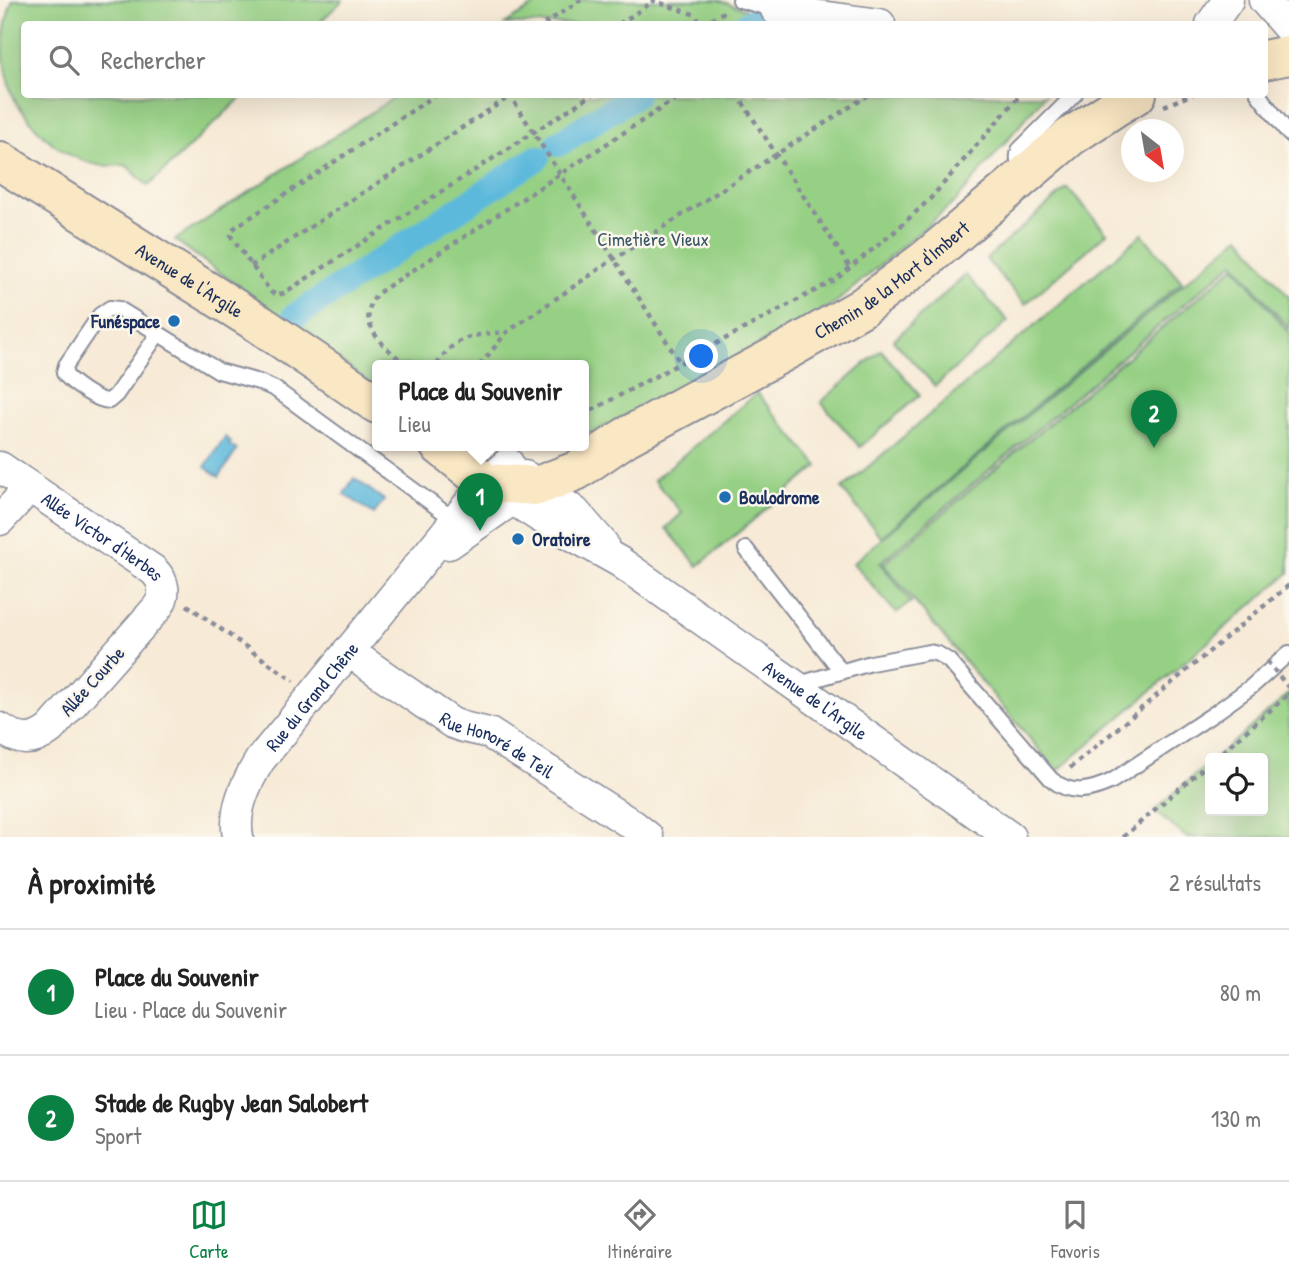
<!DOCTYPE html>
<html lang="fr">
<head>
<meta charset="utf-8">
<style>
	body { margin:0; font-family:"Patrick Hand",sans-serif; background:#f6f6f6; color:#222 }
	.controls { position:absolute; right:21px; bottom:21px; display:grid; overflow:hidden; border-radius:7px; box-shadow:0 7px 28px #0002 }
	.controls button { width:63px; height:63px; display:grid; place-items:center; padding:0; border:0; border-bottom:2px solid #e0e0e0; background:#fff; color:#222; font:35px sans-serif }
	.compass { position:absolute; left:1121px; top:119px; width:63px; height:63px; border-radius:50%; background:#fff; box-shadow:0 7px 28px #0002; rotate:149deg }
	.you { position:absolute; left:702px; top:357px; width:24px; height:24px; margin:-18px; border:5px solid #fff; border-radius:50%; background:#1a73e8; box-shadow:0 0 0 10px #1a73e833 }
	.badge { display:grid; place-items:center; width:46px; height:46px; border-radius:50%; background:#0b8043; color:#fff; font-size:23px; font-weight:700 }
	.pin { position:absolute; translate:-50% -58px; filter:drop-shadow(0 2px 4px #0008) }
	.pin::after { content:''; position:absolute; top:37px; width:24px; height:21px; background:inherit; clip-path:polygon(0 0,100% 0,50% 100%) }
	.popup { position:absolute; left:372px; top:360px; width:217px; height:91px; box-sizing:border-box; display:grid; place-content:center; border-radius:7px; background:#fff; filter:drop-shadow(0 2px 5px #0005); font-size:23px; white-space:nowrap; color:#767676 }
	.popup b { font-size:26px; color:#222 }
	.popup::after { content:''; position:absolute; left:50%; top:100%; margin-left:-14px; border:14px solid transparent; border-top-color:#fff }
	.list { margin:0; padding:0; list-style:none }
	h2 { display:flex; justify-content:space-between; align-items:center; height:91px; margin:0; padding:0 28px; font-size:30px }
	h2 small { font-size:23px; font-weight:400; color:#767676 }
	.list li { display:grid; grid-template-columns:46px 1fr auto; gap:21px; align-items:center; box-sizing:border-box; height:126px; padding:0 28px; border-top:2px solid #e0e0e0 }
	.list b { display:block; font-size:26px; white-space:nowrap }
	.list p { margin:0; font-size:23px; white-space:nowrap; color:#767676 }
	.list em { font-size:23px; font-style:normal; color:#767676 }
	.icon { flex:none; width:38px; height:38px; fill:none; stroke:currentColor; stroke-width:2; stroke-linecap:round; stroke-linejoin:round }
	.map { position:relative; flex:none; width:1289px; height:837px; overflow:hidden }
	.search { position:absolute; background:#fff; box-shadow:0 7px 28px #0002; left:21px; right:21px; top:21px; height:77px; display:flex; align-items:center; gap:18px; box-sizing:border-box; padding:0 24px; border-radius:7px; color:#767676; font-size:26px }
	.sheet { height:343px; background:#fff }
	nav { display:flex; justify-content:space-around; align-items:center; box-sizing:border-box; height:98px; border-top:2px solid #e0e0e0; background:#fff; font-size:19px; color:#767676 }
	nav a { display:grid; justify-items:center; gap:4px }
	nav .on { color:#0b8043 }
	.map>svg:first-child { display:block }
	.green { fill:#96d084; stroke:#588071; stroke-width:2 }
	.water { fill:#5db9db; stroke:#3c749c; stroke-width:2 }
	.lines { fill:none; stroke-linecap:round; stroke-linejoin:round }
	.canal { stroke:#5db9db; stroke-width:26 }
	.lane-casing { stroke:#898c9a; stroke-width:18 }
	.street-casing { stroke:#898c9a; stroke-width:33 }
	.secondary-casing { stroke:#898c9a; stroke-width:42 }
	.path { stroke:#898c9a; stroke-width:4.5; stroke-dasharray:5 5; stroke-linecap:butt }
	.lane { stroke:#fff; stroke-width:14 }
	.street { stroke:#fff; stroke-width:30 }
	.secondary { stroke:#fae7c3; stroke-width:38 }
	.path-bridge { stroke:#898c9a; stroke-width:4.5; stroke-dasharray:5 5; stroke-linecap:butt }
	.poi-dot { fill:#1f6fb2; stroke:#fbf7ec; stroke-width:2.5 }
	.labels { text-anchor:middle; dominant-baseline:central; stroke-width:5; stroke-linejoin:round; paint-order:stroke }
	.park-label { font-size:19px; fill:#3a5768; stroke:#fbf7ec }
	.street-label { font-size:19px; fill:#1b2f5e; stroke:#fbf7ec }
	.poi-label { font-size:19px; font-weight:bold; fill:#1b2f5e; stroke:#fbf7ec; text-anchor:start }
</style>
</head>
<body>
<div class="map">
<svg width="1289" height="837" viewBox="0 0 1289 837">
	<rect width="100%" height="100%" fill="#fbf7ec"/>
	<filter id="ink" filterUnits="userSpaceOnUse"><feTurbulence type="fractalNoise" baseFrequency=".0143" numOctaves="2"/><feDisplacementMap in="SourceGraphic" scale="14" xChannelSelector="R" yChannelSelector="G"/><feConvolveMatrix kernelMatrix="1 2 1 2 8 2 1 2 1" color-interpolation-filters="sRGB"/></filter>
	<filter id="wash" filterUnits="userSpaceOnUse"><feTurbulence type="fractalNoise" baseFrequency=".00686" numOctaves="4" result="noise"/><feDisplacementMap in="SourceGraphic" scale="28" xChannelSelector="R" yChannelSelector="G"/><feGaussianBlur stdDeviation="1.57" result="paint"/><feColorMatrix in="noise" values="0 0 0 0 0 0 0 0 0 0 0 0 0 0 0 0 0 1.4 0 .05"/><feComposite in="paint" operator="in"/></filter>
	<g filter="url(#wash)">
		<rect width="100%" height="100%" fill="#f7ead6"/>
		<path class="green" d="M 13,0 L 343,0 L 318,24 L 24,24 L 24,94 L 244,95 L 148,186 L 126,165 C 117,165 107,167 98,165 C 69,159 46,141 28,118 C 24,112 18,107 15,100 C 0,69 0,31 13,0 Z
			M 543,0 L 718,0 L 769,17 L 821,24 L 505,24 Z
			M 398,95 L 1045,95 L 956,201 L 833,305 L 662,397 L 596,431 L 583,435 L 583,365 L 377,365 L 377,388 L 175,240 Z
			M 1067,188 L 1107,233 L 1025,304 L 986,259 Z
			M 1142,234 L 1182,282 L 881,537 L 842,489 Z
			M 1240,236 L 1289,297 L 1289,329 L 1234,262 L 880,563 L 911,602 L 896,613 L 853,563 Z
			M 1235,266 L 1289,333 L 1289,573 L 1057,771 L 883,564 Z
			M 966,275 L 1008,321 L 935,386 L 893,340 Z
			M 881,350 L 920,395 L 860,447 L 821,402 Z
			M 757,393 L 818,466 L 698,566 L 666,528 L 682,513 L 654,480 Z
			M 1289,694 L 1289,837 L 1186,837 L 1154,811 L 1210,762 L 1210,811 L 1263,811 L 1263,758 L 1215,758 Z"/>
		<path class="water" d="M 225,437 L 231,442 L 229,445 L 237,450 L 219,477 L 205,467 Z
			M 354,478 L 384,500 L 374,514 L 344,494 Z"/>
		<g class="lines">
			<path class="canal" d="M 747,24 L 759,16
				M 558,144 L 636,94
				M 294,317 L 537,158"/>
		</g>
	</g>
	<g filter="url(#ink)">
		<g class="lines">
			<defs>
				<path id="lane" d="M 740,0 L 776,10
					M 1258,94 L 1289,134
					M 1022,174 C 1019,165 1016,159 1019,150 L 1075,94
					M 158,334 L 116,395 L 109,401 C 97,401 71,383 64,373 L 66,365 L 100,315 L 110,308 L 119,309 L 219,371 L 259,382 L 275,389 L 456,521
					M 746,549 L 842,672
					M 796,685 L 871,663 L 929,652 L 938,654 L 949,661 L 1051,779 C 1071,796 1091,791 1112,781 L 1215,713 L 1251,687 L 1289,653"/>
				<g id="street">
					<path d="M 1264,0 L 1289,29"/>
					<path d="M 776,10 L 880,24"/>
					<path d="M 1211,24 L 1228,0"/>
					<path id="s1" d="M 0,467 L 153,570 C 165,581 167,595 157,608 L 50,729 C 31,744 19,741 0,728"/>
					<path d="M 525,476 L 575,512 L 603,544"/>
					<path id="s2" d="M 487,483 L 538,516 L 620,562 L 1010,837"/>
					<path d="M 0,520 L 29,488"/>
					<path d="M 449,544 L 512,500 L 526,492"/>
					<path id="s3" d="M 348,651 L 452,723 L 463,727 L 489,733 L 633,825 L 648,837"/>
					<path id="s4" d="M 238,837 C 233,809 246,783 260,760 L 476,495 L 508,463"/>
				</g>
				<g id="secondary">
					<path d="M 1264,60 L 1289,55"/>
					<path id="s5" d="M 0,161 L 261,325 L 377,404"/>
					<path id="s6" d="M 439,445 L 486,483 L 537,486 L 576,471 L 626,437 L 789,349 L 861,308 L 925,260 L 1070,137 L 1117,106 L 1137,94"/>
				</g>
			</defs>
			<use href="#lane" class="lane-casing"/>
			<use href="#street" class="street-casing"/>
			<use href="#secondary" class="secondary-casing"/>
			<path class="path" d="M 651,0 L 696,15 L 699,21 L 698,24
				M 544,24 L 581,0
				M 619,24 L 654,1
				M 702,24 L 728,10
				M 437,94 L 233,229 L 231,235 L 232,238 L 271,292 L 277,295 L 284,293 L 593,94
				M 509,94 L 681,364
				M 737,94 L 851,269
				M 1164,106 L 1193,94
				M 251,266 L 512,95
				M 406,365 C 385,346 352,324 378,293 L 683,94
				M 437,365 C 455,334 475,335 507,332
				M 480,365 L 507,332 L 614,259 L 870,94
				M 583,415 L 835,280 L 893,233 L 930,199 L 1021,94
				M 187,605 L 294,681
				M 1288,687 L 1289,688
				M 1215,758 L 1289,694
				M 1070,768 L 1289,585
				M 1123,837 L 1210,762"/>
			<use href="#lane" class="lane"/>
			<use href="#street" class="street"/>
			<use href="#secondary" class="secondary"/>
			<path class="path-bridge" d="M 1267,661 L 1288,687"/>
		</g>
	</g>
	<g class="poi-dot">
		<circle cx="174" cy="321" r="7"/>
		<circle cx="725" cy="497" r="7"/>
		<circle cx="518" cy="539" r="7"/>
	</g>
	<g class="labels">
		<g class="park-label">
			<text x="653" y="239">Cimetière Vieux</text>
		</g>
		<g class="street-label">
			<text stroke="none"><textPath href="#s6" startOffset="523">Chemin de la Mort d'Imbert</textPath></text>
			<text stroke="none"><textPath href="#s5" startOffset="224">Avenue de l'Argile</textPath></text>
			<text stroke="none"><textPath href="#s1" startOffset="124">Allée Victor d'Herbes</textPath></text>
			<text transform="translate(92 681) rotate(-48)">Allée Courbe</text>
			<text stroke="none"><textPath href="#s4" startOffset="164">Rue du Grand Chêne</textPath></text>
			<text stroke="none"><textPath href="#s2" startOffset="394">Avenue de l'Argile</textPath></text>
			<text stroke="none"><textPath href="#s3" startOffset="177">Rue Honoré de Teil</textPath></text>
		</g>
		<g class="poi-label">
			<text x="160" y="321" text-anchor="end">Funéspace</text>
			<text x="739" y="497">Boulodrome</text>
			<text x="532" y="539">Oratoire</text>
		</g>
	</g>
</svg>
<div class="controls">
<button><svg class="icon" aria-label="locate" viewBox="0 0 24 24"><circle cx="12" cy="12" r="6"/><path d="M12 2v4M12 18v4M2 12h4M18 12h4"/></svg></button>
</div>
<svg class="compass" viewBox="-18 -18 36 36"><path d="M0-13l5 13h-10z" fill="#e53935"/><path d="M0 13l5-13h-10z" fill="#767676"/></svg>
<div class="you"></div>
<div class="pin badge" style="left:480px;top:531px">1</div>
<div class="popup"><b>Place du Souvenir</b>Lieu</div>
<div class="pin badge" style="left:1154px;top:448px">2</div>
<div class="search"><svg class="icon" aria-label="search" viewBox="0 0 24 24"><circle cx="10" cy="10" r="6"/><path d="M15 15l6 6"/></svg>Rechercher</div>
</div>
<section class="sheet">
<h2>À proximité<small>2 résultats</small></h2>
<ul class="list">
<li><span class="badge">1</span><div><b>Place du Souvenir</b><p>Lieu · Place du Souvenir</p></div><em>80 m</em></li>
<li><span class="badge">2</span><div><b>Stade de Rugby Jean Salobert</b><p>Sport</p></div><em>130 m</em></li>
</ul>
</section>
<nav>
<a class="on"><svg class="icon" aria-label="map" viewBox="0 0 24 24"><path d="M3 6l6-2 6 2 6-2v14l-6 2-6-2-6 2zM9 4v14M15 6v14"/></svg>Carte</a>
<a><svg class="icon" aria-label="directions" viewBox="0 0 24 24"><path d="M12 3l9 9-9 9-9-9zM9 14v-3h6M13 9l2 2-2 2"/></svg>Itinéraire</a>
<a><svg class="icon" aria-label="saved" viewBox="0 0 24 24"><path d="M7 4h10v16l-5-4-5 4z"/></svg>Favoris</a>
</nav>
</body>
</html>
